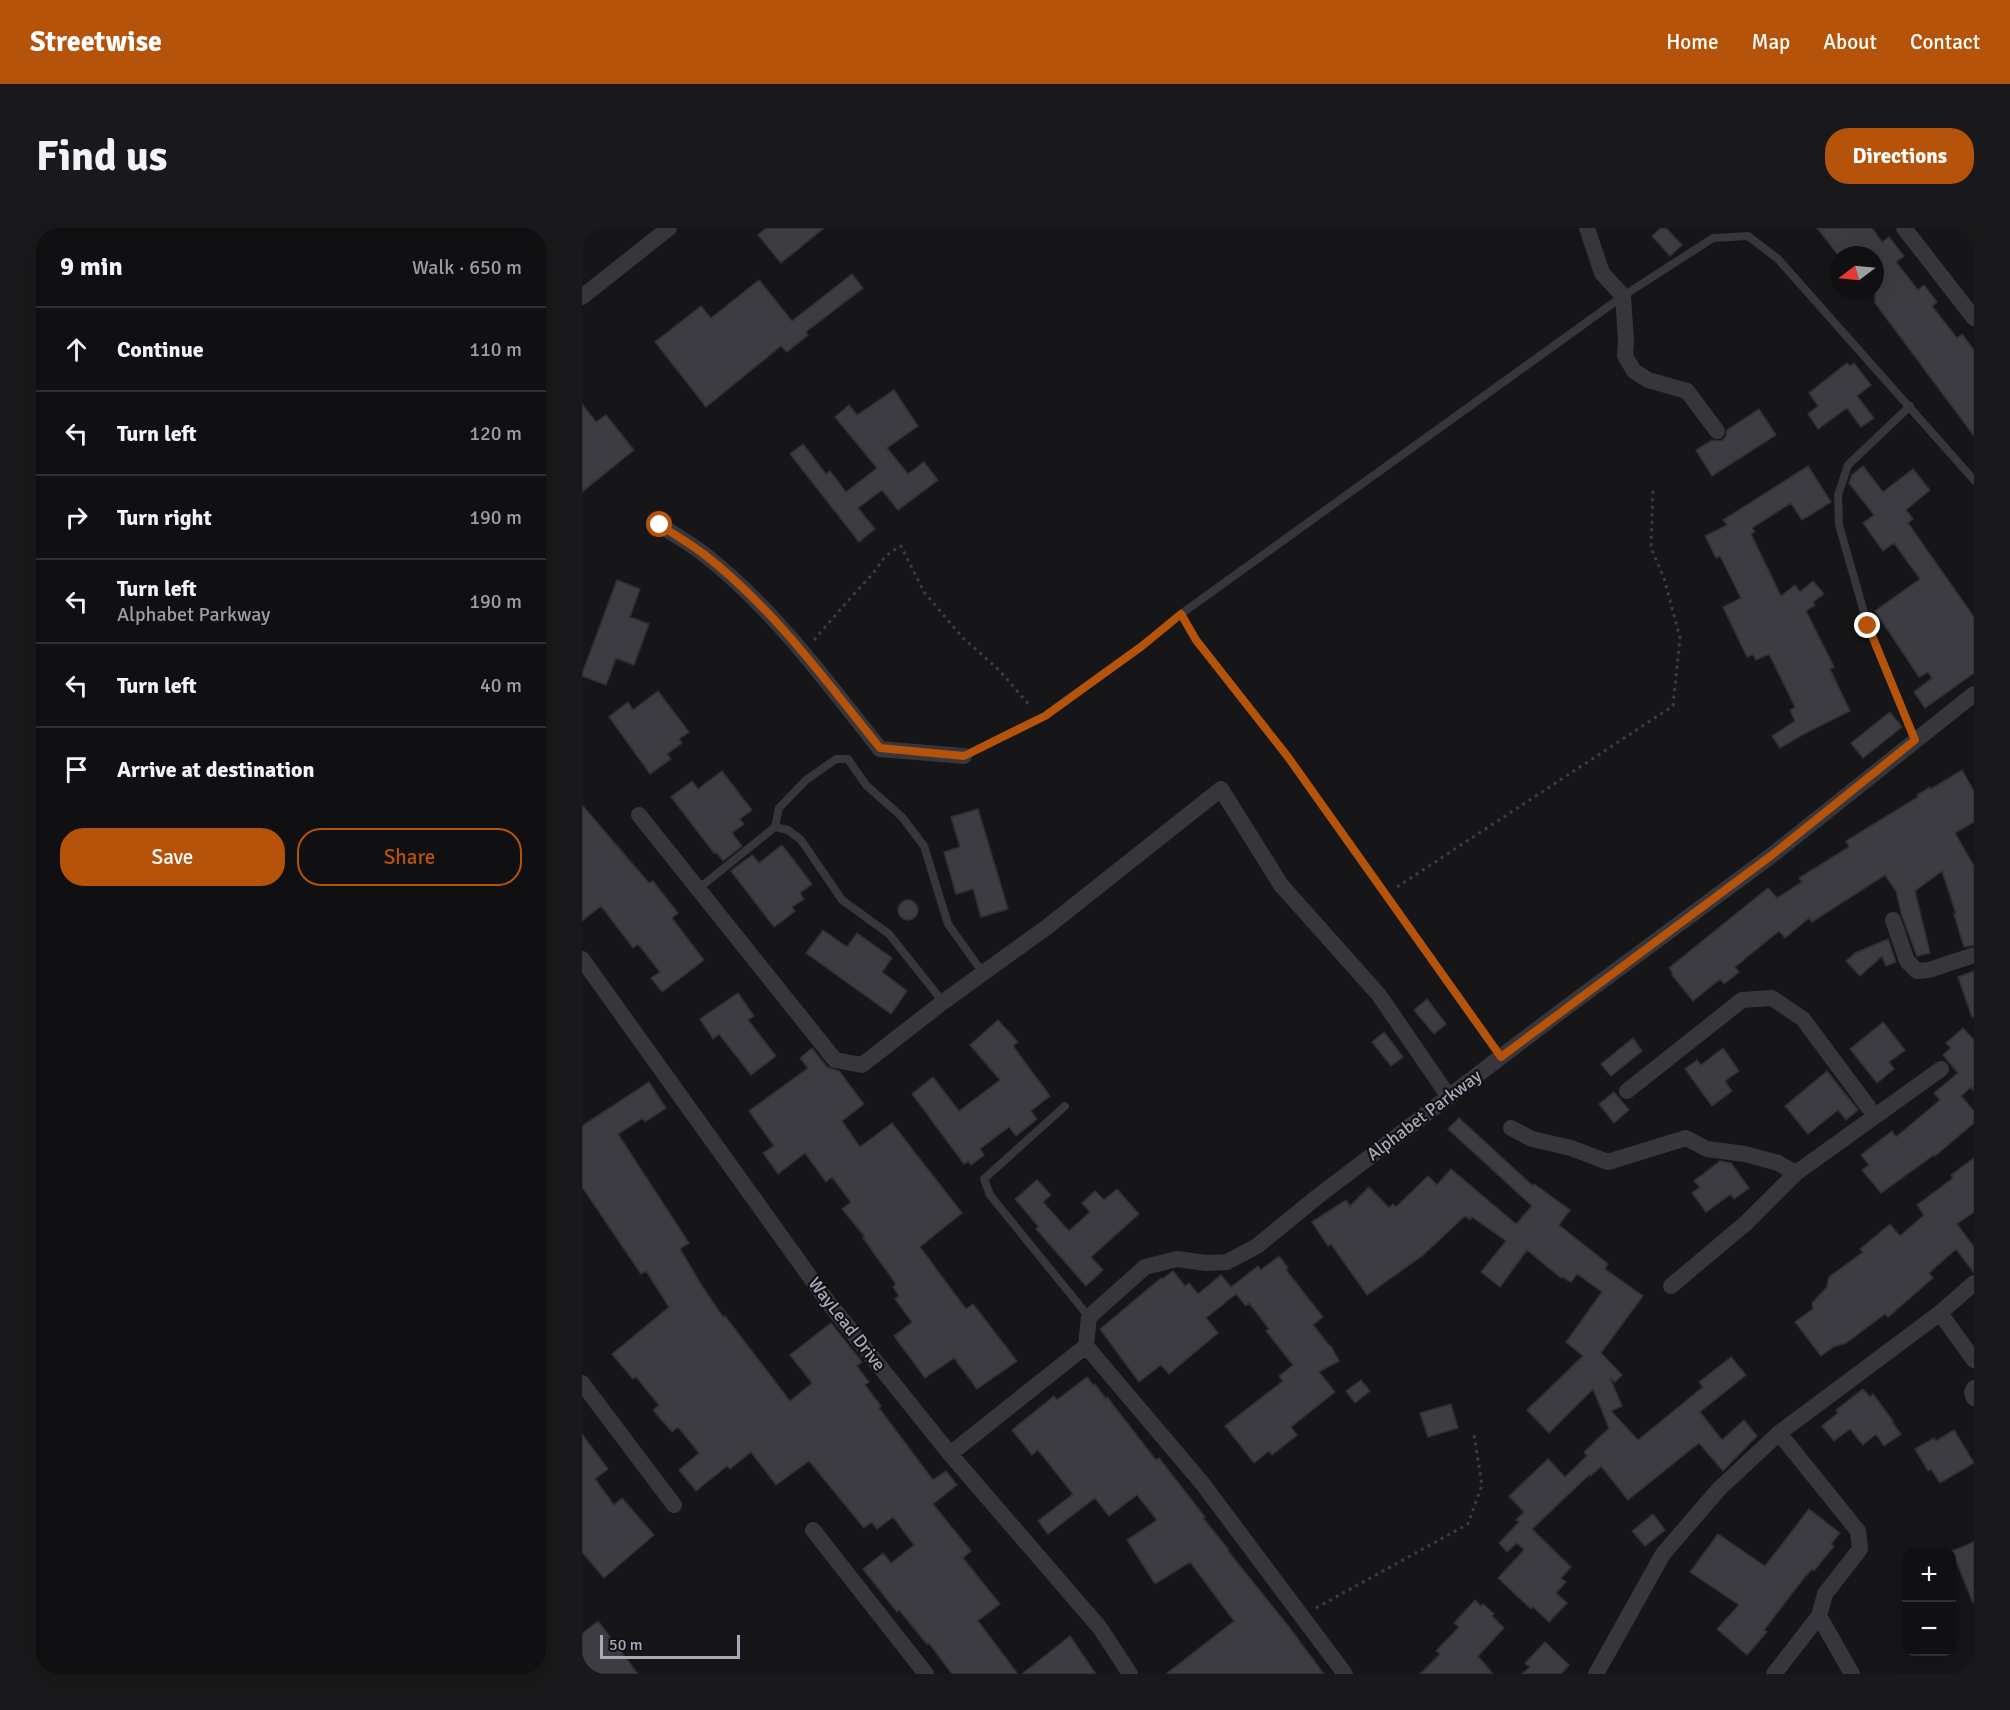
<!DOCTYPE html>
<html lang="en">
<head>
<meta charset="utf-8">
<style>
	body { margin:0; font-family:Signika,sans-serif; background:#19191b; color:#f1f3f6 }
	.controls { position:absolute; right:18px; bottom:18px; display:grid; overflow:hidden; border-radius:12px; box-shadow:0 6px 24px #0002 }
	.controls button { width:54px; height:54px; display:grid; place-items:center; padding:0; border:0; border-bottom:2px solid #303032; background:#101012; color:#f1f3f6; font:30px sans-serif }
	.compass { position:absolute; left:1248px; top:18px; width:54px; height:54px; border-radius:50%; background:#101012; box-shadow:0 6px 24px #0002; rotate:254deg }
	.scale { position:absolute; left:18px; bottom:15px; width:140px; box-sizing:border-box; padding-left:6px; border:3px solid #a7a8b8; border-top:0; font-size:16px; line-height:21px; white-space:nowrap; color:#a7a8b8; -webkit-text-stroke:4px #111013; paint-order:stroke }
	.stop { position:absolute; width:18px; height:18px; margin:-14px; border:4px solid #b45309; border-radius:50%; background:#fff }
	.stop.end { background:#b45309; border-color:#fff; box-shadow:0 2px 6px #0008 }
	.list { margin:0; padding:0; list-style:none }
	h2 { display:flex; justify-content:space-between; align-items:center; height:78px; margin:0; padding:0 24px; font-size:26px }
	h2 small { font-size:20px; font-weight:400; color:#9c9d9f }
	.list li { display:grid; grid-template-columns:39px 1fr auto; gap:18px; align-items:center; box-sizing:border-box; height:84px; padding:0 24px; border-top:2px solid #303032 }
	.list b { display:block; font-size:22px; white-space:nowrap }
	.list p { margin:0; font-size:20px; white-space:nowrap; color:#9c9d9f }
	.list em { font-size:20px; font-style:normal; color:#9c9d9f }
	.actions { display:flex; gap:12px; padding:18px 24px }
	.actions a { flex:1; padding:14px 0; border:2px solid #b45309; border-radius:24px; text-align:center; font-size:21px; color:#b45309 }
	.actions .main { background:#b45309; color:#fff }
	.icon { flex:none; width:33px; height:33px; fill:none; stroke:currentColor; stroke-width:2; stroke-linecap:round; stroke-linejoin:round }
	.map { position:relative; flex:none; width:1392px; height:1446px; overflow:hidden; border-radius:24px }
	header { display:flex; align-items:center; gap:36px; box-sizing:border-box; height:84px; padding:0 30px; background:#b45309; color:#fff }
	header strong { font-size:28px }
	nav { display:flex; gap:33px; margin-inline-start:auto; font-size:21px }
	.intro { display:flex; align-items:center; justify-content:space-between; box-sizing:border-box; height:144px; padding:0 36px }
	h1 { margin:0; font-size:42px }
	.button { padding:15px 27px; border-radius:24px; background:#b45309; color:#fff; font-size:21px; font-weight:700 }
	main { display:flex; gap:36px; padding:0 36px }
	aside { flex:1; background:#101012; border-radius:24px; box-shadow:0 6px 24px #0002 }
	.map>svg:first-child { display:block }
	.building { fill:#3d3c42; stroke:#302f34; stroke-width:1.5 }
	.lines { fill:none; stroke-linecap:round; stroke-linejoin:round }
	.path { stroke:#3c3d44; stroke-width:3; stroke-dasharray:3 4.5; stroke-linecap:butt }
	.lane { stroke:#37363d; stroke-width:8 }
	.street { stroke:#37363d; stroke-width:16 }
	.route { stroke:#b45309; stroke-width:8 }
	.labels { text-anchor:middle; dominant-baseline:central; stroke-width:4.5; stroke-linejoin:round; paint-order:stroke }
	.street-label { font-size:18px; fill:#a7a8b8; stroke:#111013 }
</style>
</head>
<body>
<header>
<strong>Streetwise</strong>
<nav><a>Home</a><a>Map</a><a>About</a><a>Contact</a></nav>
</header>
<div class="intro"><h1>Find us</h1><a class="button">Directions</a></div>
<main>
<aside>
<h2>9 min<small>Walk · 650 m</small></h2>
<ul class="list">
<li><svg class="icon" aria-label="ahead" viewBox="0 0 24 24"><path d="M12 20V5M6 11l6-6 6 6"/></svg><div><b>Continue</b></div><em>110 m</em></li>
<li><svg class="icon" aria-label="left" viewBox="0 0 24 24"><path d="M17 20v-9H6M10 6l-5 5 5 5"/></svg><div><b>Turn left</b></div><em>120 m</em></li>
<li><svg class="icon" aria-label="right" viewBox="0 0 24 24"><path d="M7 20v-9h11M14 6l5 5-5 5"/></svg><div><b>Turn right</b></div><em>190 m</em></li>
<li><svg class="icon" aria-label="left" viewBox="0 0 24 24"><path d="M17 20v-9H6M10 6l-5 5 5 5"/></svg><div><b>Turn left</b><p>Alphabet Parkway</p></div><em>190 m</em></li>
<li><svg class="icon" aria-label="left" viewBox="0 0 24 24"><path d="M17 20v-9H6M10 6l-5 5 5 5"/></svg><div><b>Turn left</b></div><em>40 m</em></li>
<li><svg class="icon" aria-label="arrive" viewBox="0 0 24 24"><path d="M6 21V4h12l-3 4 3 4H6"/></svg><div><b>Arrive at destination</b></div></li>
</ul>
<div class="actions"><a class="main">Save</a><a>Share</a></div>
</aside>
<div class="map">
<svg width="1392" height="1446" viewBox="0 0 1392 1446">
	<rect width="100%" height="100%" fill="#161518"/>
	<path class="building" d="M 184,0 L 242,0 L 199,35 L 176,7 Z
		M 1079,0 L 1084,0 L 1100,17 L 1088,28 L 1070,8 Z
		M 1235,0 L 1290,0 L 1300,14 L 1307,9 L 1322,28 L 1314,34 L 1336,62 L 1342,57 L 1355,74 L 1350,78 L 1375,110 L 1380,106 L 1392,122 L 1392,208 L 1293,75 L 1293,27 L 1256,27 Z
		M 270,46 L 281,60 L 224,104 L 226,107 L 205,124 L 199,118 L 124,179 L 73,114 L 119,78 L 129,90 L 177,52 L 210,93 Z
		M 1265,135 L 1268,138 L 1272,135 L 1289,157 L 1275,168 L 1292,190 L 1279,199 L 1265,180 L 1236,201 L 1226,186 L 1236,178 L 1227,165 Z
		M 312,162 L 336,198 L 305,220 L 326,246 L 342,234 L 356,252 L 316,282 L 300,262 L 276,280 L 293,301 L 277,314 L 208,226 L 221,216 L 244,246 L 248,243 L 264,264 L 295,240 L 253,189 L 267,177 L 275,187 Z
		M 0,176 L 14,194 L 24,187 L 52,222 L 0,264 Z
		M 1177,181 L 1194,207 L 1130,248 L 1114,222 L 1130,212 L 1136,213 L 1141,212 L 1144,208 L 1145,202 Z
		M 1226,238 L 1249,274 L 1220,292 L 1209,275 L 1170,300 L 1173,304 L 1169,306 L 1199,368 L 1213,357 L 1218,364 L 1231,353 L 1242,366 L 1231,374 L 1233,377 L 1224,383 L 1252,439 L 1248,441 L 1268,483 L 1220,507 L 1198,520 L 1190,508 L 1213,493 L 1208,482 L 1213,479 L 1187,426 L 1174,432 L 1171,426 L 1165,429 L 1141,379 L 1159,370 L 1138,328 L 1134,330 L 1123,308 L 1145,297 L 1141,292 Z
		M 1281,238 L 1301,264 L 1331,241 L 1348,262 L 1324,282 L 1331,291 L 1326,295 L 1392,389 L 1392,445 L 1343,480 L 1332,464 L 1350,450 L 1346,444 L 1337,449 L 1293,383 L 1338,351 L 1312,315 L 1301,323 L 1281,295 L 1292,287 L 1267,255 L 1270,247 Z
		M 35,352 L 58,361 L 48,389 L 67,396 L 52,437 L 34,430 L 24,457 L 0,448 L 0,446 Z
		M 76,463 L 107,504 L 97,511 L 100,515 L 85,526 L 89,531 L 68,546 L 27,489 L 46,474 L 51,482 Z
		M 1308,484 L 1320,499 L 1281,530 L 1269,515 Z
		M 1380,542 L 1392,563 L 1392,594 L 1373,605 L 1392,638 L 1392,717 L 1382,719 L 1372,686 L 1374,686 L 1360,643 L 1333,663 L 1348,725 L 1335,728 L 1320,688 L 1314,663 L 1303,647 L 1230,694 L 1227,690 L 1203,710 L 1197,703 L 1153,739 L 1157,744 L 1142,756 L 1138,751 L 1111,773 L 1090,747 L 1091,746 L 1087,740 L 1186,660 L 1195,670 L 1220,654 L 1217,650 L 1267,619 L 1264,613 L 1336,569 L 1335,567 L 1348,559 L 1349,561 Z
		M 140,543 L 170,582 L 158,591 L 162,596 L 150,605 L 160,618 L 141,633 L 134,624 L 132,625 L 89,569 L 110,553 L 116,561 Z
		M 0,577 L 67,655 L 71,653 L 96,685 L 90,690 L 122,732 L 80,764 L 69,750 L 78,744 L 56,716 L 51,720 L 19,678 L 0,693 Z
		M 396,581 L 426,681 L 399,689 L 391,661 L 374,666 L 362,624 L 378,619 L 369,589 Z
		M 200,617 L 230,656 L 218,665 L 222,671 L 210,679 L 213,683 L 192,699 L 149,643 L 170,627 L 177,635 Z
		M316 682a10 10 0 1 1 20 0a10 10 0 1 1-20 0Z
		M 241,702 L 265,719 L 275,705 L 310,730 L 300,744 L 325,763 L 309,786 L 224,725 Z
		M 1306,711 L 1314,734 L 1304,738 L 1300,728 L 1278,748 L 1264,733 L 1273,725 Z
		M 1392,743 L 1392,789 L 1390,789 L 1376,749 Z
		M 156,765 L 172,788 L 166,792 L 194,828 L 169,847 L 137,806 L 131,811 L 118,791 Z
		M 845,771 L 864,796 L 852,806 L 832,782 Z
		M 416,792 L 436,814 L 431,818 L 468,868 L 449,883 L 455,891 L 434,908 L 427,899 L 398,921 L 402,927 L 389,937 L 386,933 L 382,936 L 330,866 L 351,849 L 377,883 L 418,852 L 388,817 Z
		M 1301,794 L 1323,822 L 1307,834 L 1312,841 L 1295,855 L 1268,821 Z
		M 1381,800 L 1392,812 L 1392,863 L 1389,859 L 1379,868 L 1392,883 L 1392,895 L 1353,928 L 1352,927 L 1299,965 L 1280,942 L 1287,937 L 1279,927 L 1310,903 L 1314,909 L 1358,872 L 1352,865 L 1376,845 L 1361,827 L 1369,820 L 1364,815 Z
		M 802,804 L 821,829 L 809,838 L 790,814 Z
		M 1051,810 L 1060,823 L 1029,848 L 1019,836 Z
		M 230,820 L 245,839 L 257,843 L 282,876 L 260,893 L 278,919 L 310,895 L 380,985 L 338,1019 L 384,1081 L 391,1076 L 435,1133 L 395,1161 L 372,1130 L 343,1150 L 312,1108 L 330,1094 L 313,1071 L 317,1068 L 311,1059 L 314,1056 L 281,1010 L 283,1009 L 260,981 L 269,974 L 250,949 L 244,954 L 223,925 L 196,946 L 181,925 L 192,918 L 167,883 L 226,840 L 218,830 Z
		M 1141,820 L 1157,843 L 1143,853 L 1150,863 L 1130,878 L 1103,841 L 1115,832 L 1119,837 Z
		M 1245,843 L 1276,882 L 1264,892 L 1256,882 L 1226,906 L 1203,878 Z
		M 67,854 L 84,880 L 63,894 L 61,890 L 36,906 L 107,1015 L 98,1021 L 120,1058 L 141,1089 L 143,1088 L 208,1173 L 230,1155 L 208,1127 L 249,1095 L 280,1134 L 275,1138 L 287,1154 L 283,1157 L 299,1178 L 297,1180 L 351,1252 L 364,1243 L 375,1257 L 351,1276 L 389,1323 L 381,1330 L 418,1376 L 396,1393 L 436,1446 L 370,1446 L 347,1415 L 345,1416 L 317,1382 L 315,1384 L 281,1341 L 301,1325 L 309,1335 L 332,1317 L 311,1289 L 295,1301 L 290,1294 L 282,1300 L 227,1233 L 194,1257 L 169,1224 L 148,1241 L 145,1238 L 114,1263 L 97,1242 L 117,1225 L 96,1199 L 90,1204 L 71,1182 L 77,1177 L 54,1149 L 51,1151 L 30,1126 L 87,1079 L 64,1043 L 59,1046 L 0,959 L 0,898 Z
		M 1032,864 L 1047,882 L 1032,895 L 1017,876 Z
		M 877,890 L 951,958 L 952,956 L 988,982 L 977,997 L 1026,1036 L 1023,1041 L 1061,1068 L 1019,1125 L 1040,1147 L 1033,1154 L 1028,1150 L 1040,1178 L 1029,1183 L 1056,1212 L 1121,1159 L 1117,1154 L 1149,1129 L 1164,1147 L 1118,1184 L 1140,1212 L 1162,1192 L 1175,1208 L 1141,1243 L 1117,1215 L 1046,1272 L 1019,1238 L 1009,1248 L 1008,1246 L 950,1301 L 989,1339 L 979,1350 L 984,1354 L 974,1365 L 985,1375 L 967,1394 L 951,1379 L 949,1381 L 916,1350 L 942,1322 L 935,1315 L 925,1324 L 917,1315 L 937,1294 L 934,1292 L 942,1284 L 927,1268 L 966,1231 L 983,1249 L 1005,1228 L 1002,1224 L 1027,1200 L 1011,1161 L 967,1205 L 945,1182 L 1001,1128 L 984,1114 L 1020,1064 L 995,1046 L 989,1054 L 980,1049 L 979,1050 L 945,1022 L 918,1059 L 899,1044 L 924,1013 L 890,989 L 888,992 L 883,988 L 840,1028 L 785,1067 L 749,1016 L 746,1018 L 730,994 L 764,972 L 768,978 L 787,959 L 807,980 L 811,976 L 814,979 L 846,948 L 855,957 L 869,941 L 934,996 L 950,978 L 866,901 Z
		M 1392,930 L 1392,984 L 1375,996 L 1392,1019 L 1392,1045 L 1374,1021 L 1347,1045 L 1351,1050 L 1306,1089 L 1303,1086 L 1264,1115 L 1251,1119 L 1239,1128 L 1213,1094 L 1231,1081 L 1230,1075 L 1245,1059 L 1247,1049 L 1281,1024 L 1278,1021 L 1308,996 L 1318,1008 L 1342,987 L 1335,977 L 1371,950 L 1369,947 Z
		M 1138,933 L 1149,935 L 1167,960 L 1152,971 L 1149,966 L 1124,984 L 1110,965 L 1118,959 L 1112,953 Z
		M 455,952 L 469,967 L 461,974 L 487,1003 L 508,984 L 500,975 L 513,963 L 522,972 L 535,961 L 557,986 L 509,1029 L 521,1042 L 504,1058 L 454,1001 L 456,998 L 433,971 Z
		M 697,1028 L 706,1040 L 704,1042 L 741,1089 L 731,1097 L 748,1118 L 749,1118 L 757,1133 L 737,1144 L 753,1164 L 709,1199 L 715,1207 L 690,1227 L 687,1223 L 672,1235 L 643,1198 L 701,1153 L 697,1148 L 711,1137 L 684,1103 L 687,1101 L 667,1075 L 664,1078 L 654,1066 L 624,1090 L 636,1105 L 587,1146 L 579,1137 L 557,1154 L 518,1101 L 579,1050 L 580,1051 L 591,1043 L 603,1058 L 607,1055 L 616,1066 L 639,1047 L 649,1059 L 676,1038 L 679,1042 Z
		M 505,1149 L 511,1157 L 513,1156 L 524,1171 L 525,1169 L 574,1232 L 577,1230 L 623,1289 L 621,1290 L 647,1322 L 646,1323 L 704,1395 L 742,1446 L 584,1446 L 652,1393 L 608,1334 L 573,1356 L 545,1312 L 575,1292 L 555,1267 L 527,1288 L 513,1270 L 466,1306 L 456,1293 L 491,1266 L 456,1222 L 450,1227 L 430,1202 L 472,1168 L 475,1172 Z
		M 779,1152 L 788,1163 L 773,1175 L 764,1163 Z
		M 1281,1161 L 1288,1169 L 1291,1166 L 1311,1193 L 1310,1194 L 1319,1206 L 1302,1218 L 1294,1206 L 1281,1217 L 1268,1201 L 1252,1213 L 1240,1198 L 1256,1185 L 1254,1182 Z
		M 869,1176 L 876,1200 L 846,1209 L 838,1185 Z
		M 1372,1202 L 1392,1235 L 1358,1255 L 1349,1241 L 1346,1243 L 1333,1221 L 1352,1210 L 1354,1213 Z
		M 0,1206 L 26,1241 L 13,1251 L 32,1277 L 40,1270 L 72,1307 L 22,1350 L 0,1324 Z
		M 1227,1281 L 1258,1305 L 1249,1316 L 1252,1318 L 1232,1343 L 1230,1341 L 1222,1350 L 1182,1402 L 1185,1404 L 1165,1427 L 1135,1401 L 1157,1377 L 1108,1344 L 1136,1306 L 1183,1338 Z
		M 1071,1286 L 1083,1302 L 1063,1318 L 1050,1303 Z
		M 1392,1314 L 1392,1375 L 1391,1375 L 1370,1323 Z
		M 893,1372 L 899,1378 L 901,1376 L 912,1386 L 910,1388 L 922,1400 L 896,1428 L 911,1446 L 838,1446 L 858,1426 L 854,1423 L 877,1399 L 872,1395 Z
		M 16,1393 L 56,1446 L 0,1446 L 0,1406 Z
		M 488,1408 L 514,1446 L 440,1446 Z
		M 963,1414 L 987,1437 L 979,1446 L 940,1446 L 948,1439 L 943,1435 Z"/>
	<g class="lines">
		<path class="path" d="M 232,412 C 250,391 267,371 286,351 C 300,336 298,329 319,318 L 342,364 L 381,410 L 417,442 L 449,479
			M 815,659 L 1091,478 L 1098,410 L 1082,350 L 1069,320 L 1071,260
			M 734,1380 L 886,1296 L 900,1257 L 892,1207"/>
		<path class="lane" d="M 1328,178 L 1266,237 L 1256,267 L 1257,297 L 1286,398 L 1333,512
			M 599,386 L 1041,68 L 1131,10 L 1166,8 L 1196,31 L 1392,252
			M 382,528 L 463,488 L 560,418 L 599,386 L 614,412 L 706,529 L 919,829
			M 193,599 L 197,580 L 224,552 L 254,531 L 266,531 L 284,557 L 320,589 L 342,618 L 366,696 L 401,745
			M 116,661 L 193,599 L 206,602 L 219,612 L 260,672 L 307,706 L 361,774
			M 483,878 L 402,951 L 408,967 L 507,1089"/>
		<path class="street" d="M 1005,0 L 1020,45 L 1041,68 L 1044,113 L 1043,128 L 1052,143 L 1066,152 L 1105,163 L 1135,203
			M 1322,0 L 1392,90
			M 0,69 L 87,0
			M 78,297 C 93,307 109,316 123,327 C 192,381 244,453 298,521 L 382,528
			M 57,587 L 253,832 L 280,837 L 361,774 L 465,699 L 639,561 L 699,657 L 797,767 L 867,869
			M 1311,692 L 1325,733 L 1335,743 L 1347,742 L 1392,727
			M 0,731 L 246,1074 L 368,1226 L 518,1400 L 548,1446
			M 1045,863 L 1160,772 L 1190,770 L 1221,791 L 1293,888
			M 929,900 L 950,911 L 989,920 L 1026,934 L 1104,910 L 1125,921 L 1163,926 L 1196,935 L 1214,945
			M 1089,1058 L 1164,995 L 1214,945 L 1359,841
			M 1358,1085 L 1392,1132
			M 504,1118 L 507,1089 L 563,1039 L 595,1031 L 624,1035 L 645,1034 L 675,1018 L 735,969 L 978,784 L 1190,627 L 1392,466
			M 0,1155 L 92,1277
			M 1392,1160 L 1390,1164 L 1392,1170
			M 1197,1205 L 1276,1303 L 1278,1321 L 1243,1366 L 1237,1388 L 1270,1446
			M 368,1226 L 504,1118 L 620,1255 L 763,1446
			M 231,1302 L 344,1446
			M 1014,1446 L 1081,1326 L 1137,1261 L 1197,1205 L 1358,1085 L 1392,1055
			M 1192,1446 L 1237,1388"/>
	</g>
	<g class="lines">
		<path class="route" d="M 78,297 C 93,307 109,316 123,327 C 192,381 244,453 298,520 L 382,528 L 463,488 L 560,418 L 599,386 L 614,412 L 706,529 L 919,829 L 1190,627 L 1333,512 L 1286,398"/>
	</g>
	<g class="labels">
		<g class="street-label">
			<text transform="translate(842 887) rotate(-37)">Alphabet Parkway</text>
			<text transform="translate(265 1096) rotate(52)">WayLead Drive</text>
		</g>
	</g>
</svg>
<div class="controls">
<button>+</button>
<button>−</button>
</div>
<svg class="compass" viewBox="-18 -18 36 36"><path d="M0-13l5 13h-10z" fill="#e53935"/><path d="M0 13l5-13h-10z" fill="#9c9d9f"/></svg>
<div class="scale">50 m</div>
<div class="stop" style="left:78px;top:297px"></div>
<div class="stop end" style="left:1286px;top:398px"></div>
</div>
</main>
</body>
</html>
